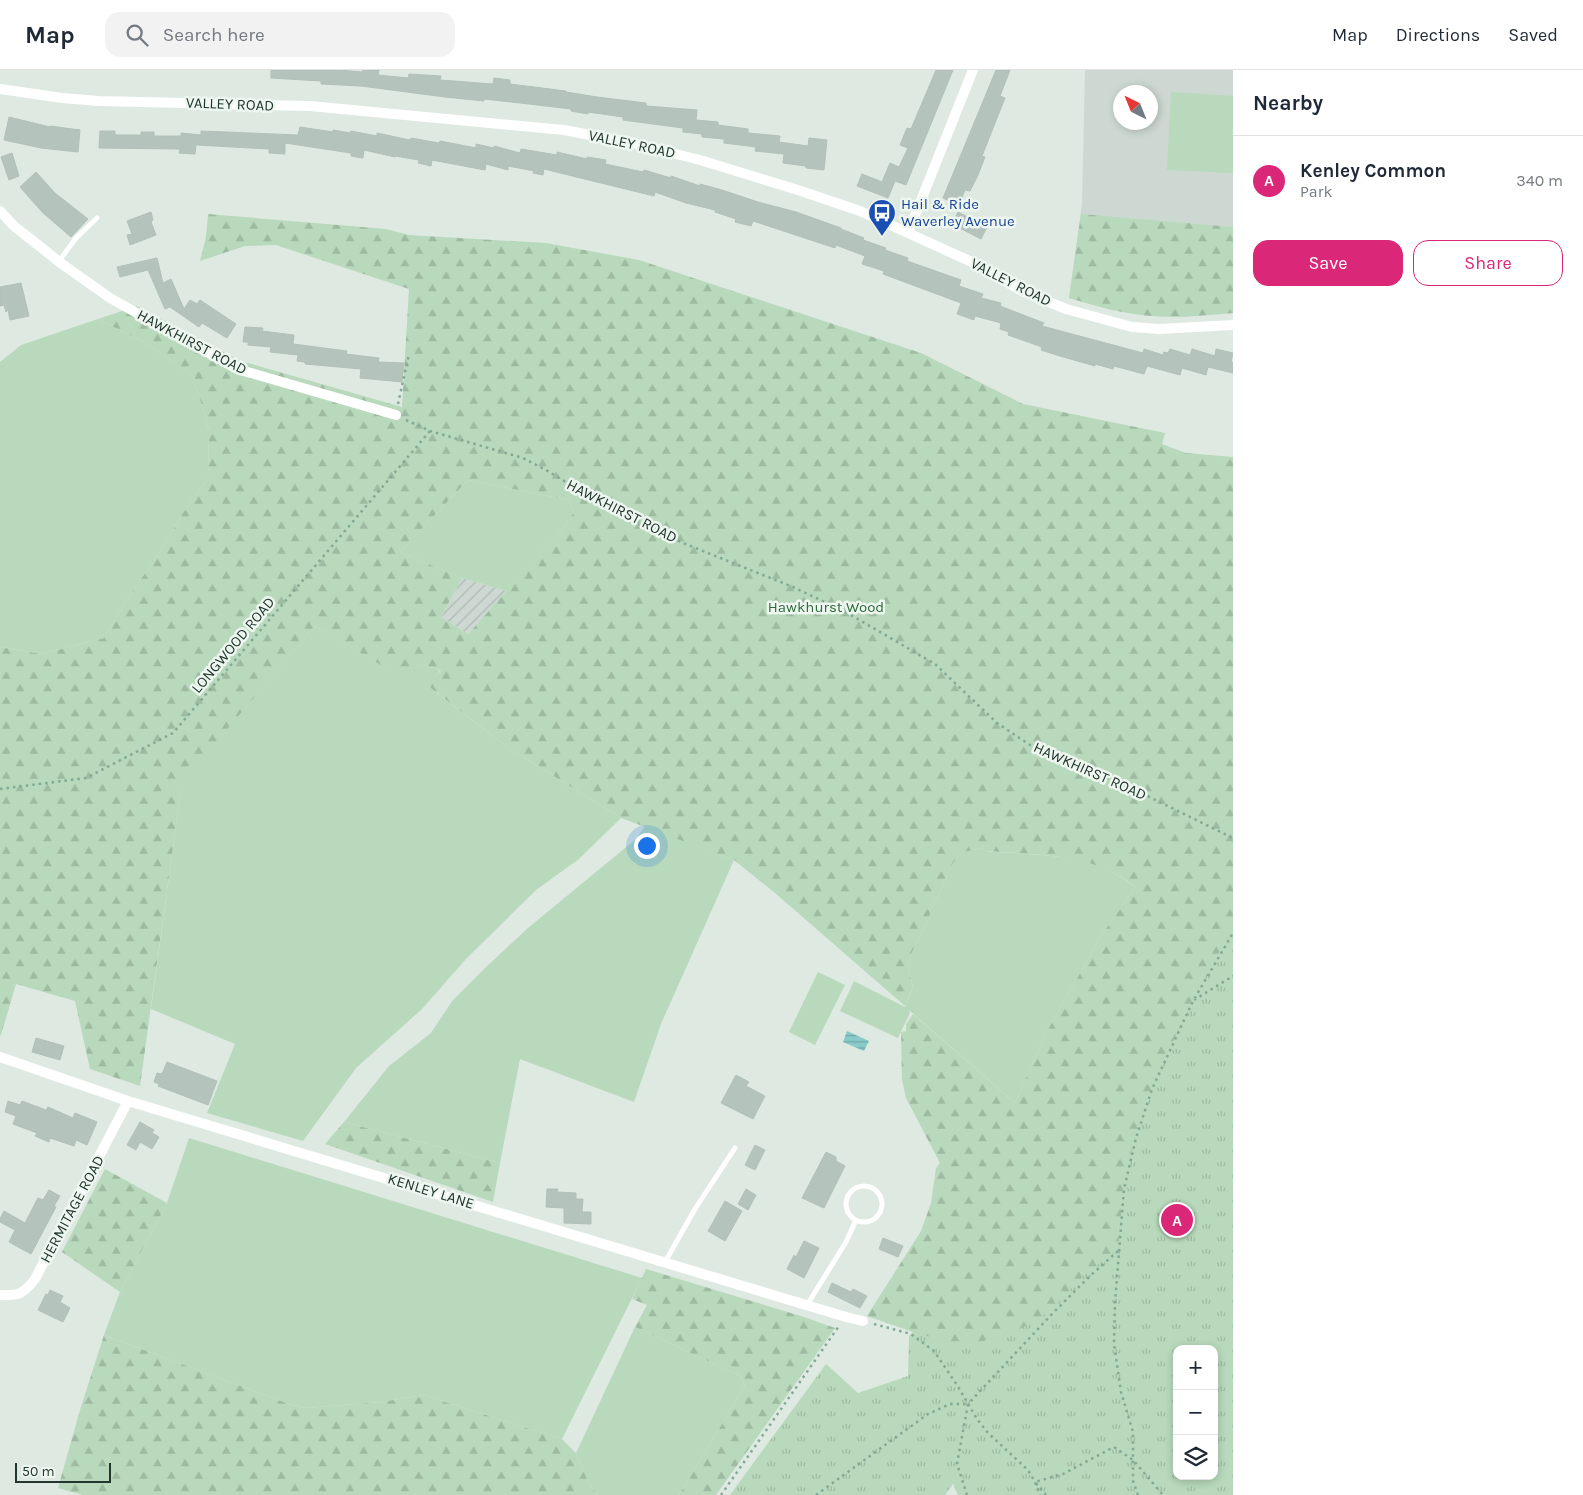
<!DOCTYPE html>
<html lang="en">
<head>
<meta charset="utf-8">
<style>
	body { margin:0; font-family:Karla,sans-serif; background:#f2f2f3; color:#1f2937 }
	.controls { position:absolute; right:15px; bottom:15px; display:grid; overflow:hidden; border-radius:10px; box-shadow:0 2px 8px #0003 }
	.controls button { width:45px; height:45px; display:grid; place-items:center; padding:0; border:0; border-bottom:1px solid #e0e1e3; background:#fff; color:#1f2937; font:25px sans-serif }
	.compass { position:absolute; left:1113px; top:15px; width:45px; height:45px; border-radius:50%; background:#fff; box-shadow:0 2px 8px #0003; rotate:317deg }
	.scale { position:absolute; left:15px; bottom:12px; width:96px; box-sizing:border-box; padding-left:5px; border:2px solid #21372d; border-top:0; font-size:14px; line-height:18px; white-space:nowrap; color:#21372d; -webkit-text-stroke:4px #eef6f0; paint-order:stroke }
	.you { position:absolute; left:646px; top:775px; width:18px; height:18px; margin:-12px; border:4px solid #fff; border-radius:50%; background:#1a73e8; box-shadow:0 0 0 8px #1a73e833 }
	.badge { display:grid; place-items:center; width:32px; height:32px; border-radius:50%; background:#db2777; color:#fff; font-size:16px; font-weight:700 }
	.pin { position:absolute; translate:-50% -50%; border:2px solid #fff; box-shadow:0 1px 5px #0006 }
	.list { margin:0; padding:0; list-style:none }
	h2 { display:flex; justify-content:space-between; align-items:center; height:65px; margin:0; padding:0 20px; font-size:21px }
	h2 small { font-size:16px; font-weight:400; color:#747a83 }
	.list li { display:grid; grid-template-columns:32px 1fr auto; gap:15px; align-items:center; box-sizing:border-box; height:90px; padding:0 20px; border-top:1px solid #e0e1e3 }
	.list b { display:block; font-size:19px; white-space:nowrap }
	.list p { margin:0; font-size:16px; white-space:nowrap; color:#747a83 }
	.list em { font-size:16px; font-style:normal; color:#747a83 }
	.actions { display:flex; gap:10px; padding:15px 20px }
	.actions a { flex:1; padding:11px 0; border:1px solid #db2777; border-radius:15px; text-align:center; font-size:18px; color:#db2777 }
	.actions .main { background:#db2777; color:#fff }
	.icon { flex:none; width:28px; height:28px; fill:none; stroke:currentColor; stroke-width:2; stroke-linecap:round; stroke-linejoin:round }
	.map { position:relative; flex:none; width:1233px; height:1425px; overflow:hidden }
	header { display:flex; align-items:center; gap:30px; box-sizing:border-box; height:70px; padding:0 25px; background:#fff; border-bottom:1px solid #e0e1e3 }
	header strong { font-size:24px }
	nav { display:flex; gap:28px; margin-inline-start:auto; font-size:18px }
	.search { width:350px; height:45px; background:#f2f2f3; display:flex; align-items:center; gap:12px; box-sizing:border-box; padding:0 18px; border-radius:15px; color:#747a83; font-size:19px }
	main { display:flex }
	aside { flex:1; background:#fff }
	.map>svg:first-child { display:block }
	.built { fill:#ccd8d1; fill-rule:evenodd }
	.industrial { fill:url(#industrial-furrows) }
	.grass { fill:#b8d9bb }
	.forest { fill:url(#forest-firs); fill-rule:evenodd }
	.park { fill:url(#park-tufts); fill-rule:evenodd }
	.water { fill:url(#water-rules) }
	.building { fill:#b4c3bb; stroke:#b1c1b8 }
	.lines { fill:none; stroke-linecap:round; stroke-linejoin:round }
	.path { stroke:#81aa96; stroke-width:2.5; stroke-dasharray:2.5 4; stroke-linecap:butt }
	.lane { stroke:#fff; stroke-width:5 }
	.street { stroke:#fff; stroke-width:10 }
	.labels { text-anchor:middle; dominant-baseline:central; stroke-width:5; stroke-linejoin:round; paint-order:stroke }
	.street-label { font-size:15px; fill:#21372d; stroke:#eef6f0 }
	.transit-label { font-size:15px; fill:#164399; stroke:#eef6f0; text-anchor:start }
	.park-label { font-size:15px; fill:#2e6a3b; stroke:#eef6f0 }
</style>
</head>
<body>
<header>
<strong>Map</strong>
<div class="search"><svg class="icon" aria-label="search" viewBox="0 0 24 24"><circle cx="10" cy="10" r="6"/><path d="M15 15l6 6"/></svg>Search here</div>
<nav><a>Map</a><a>Directions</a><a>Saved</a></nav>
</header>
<main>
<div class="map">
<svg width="1233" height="1425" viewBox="0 0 1233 1425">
	<defs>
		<pattern id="industrial-furrows" width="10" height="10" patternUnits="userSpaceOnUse" patternTransform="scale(1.25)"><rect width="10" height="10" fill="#ccd8d1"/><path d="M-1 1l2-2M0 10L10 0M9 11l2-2" fill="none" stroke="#afbab4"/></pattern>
		<pattern id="forest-firs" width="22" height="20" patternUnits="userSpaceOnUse" patternTransform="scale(1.25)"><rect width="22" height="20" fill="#b8d9bb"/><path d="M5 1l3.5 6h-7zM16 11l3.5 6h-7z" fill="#9ebba1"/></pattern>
		<pattern id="park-tufts" width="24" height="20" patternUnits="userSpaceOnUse" patternTransform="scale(1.25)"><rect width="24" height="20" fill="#b8d9bb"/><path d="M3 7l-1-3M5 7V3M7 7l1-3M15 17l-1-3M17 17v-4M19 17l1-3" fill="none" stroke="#9ebba1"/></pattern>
		<pattern id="water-rules" width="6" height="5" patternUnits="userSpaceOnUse" patternTransform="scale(1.25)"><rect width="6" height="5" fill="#89cbca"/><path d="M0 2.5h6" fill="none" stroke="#70a6a4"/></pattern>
	</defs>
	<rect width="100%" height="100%" fill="#dee9e2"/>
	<path class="built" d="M 1085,0 L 1233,0 L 1233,243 L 1185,247 L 1151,246 L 1116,241 L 1069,228 L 1082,134 ZM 1120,22 L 1150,22 L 1150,52 L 1120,52 Z"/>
	<path class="industrial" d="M 462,508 L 507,521 L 468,564 L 441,547 Z"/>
	<path class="grass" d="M 1171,22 L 1233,26 L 1233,103 L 1167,100 Z
		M 98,249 L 149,275 L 193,306 L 209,360 L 208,409 L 183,443 L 159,483 L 132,522 L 104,568 L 42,584 L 0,577 L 0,292 L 21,275 Z
		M 468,410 L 568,430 L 574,442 L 564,457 L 507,521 L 462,508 L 400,482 Z
		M 315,556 L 395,603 L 422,595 L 440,600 L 429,617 L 510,679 L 621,748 L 579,789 L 536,820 L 466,889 L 422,939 L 356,998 L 303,1071 L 207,1043 L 235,974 L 151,939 L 182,711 Z
		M 645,756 L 734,790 L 661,954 L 634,1032 L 520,989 L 500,1093 L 344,1052 L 389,996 L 431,963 L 453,930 L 486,897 L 528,858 L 636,769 Z
		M 980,778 L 985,781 C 1017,784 1069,784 1099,795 C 1112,801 1123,808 1135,817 L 1101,866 L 1046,963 L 1015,1033 L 909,940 L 910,943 L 898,968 L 840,941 L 854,911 L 905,937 L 913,917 L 908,897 L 911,884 L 929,849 L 931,839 L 940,822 L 948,801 L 958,786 L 965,782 Z
		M 818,902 L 845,915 L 815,975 L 789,962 Z
		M 189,1068 L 642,1208 L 562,1369 L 423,1325 L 381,1332 L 305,1338 L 289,1334 L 104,1265 L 120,1222 L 167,1133 Z
		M 635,1257 L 742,1307 L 745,1316 L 679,1425 L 598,1425 L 590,1416 L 576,1383 Z"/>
	<path class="forest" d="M 208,144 L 386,159 L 409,165 L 546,173 L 639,190 L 921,283 L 1023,334 L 1165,363 L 1162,374 L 1186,383 L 1233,387 L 1233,1425 L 1185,1425 L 936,1279 L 913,1262 L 867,1246 L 921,1161 L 931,1133 L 936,1098 L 940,1093 L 906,1028 L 902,1010 L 901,962 L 906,961 L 906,954 L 913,944 L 1015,1033 L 1046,963 L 1101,866 L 1135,817 C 1095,782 1035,785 985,781 L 980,778 L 965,782 L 958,786 L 948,801 L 940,822 L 931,839 L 929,849 L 911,884 L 908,897 L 913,917 L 905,936 L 775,823 L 734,790 L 621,748 L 510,679 L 428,616 L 441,600 L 422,595 L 396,604 L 315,556 L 182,712 L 140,1016 L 90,999 L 75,931 L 16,914 L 1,965 L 0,965 L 0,577 L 42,584 L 104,568 L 132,522 L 159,483 L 183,443 L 208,409 L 209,360 L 193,306 L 149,275 L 98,249 L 137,236 L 241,291 L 402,337 L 409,219 L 276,175 L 245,176 L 200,191 L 206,167 ZM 468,410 L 568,430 L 574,442 L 564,457 L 468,564 L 441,547 L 462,508 L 400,482 ZM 1177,1279 L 1214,1279 L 1214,1406 L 1177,1406 Z
		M 1081,144 L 1233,157 L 1233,243 C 1206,245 1179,248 1152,246 C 1124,244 1096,236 1069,228 Z
		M 344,1052 L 500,1093 L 493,1132 L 325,1074 Z
		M 105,1099 L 167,1133 L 120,1222 L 62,1182 Z
		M 646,1199 L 804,1247 L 835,1258 L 716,1425 L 679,1425 L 745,1316 L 742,1307 L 635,1257 L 647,1235 L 632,1229 Z
		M 104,1265 L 289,1334 L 305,1338 L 381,1332 L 423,1325 L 562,1369 L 576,1383 L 590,1416 L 598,1425 L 83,1425 L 58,1418 L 80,1340 Z"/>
	<path class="park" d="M 1233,858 L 1233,1425 L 958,1425 L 953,1414 L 945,1425 L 730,1425 L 826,1294 L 858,1323 L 908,1306 L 909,1266 L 913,1262 L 945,1271 L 979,1272 L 1018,1260 L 1050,1241 L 1086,1203 L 1118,1180 L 1123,1119 L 1135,1068 L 1151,1019 L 1192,930 ZM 1177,1279 L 1214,1279 L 1214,1406 L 1177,1406 Z"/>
	<path class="water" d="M 847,961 L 869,971 L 864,981 L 843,972 Z"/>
	<path class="building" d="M 271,0 L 339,0 L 362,2 L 363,0 L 379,0 L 378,5 L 408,8 L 409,4 L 441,6 L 440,10 L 493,14 L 494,8 L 510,10 L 510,14 L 566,21 L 566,22 L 597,27 L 646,33 L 646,36 L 697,40 L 696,50 L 718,52 L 718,55 L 748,59 L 748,63 L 780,66 L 779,72 L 808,76 L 809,68 L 827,70 L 824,100 L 806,98 L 806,96 L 783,93 L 784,84 L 755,81 L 756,77 L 724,73 L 724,69 L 702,67 L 702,64 L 683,62 L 683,58 L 623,50 L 623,47 L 588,42 L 588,44 L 571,41 L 571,39 L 529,34 L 484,29 L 484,31 L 445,27 L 361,16 L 321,14 L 321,11 L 271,8 Z
		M 936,0 L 953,0 L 906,115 L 895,111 L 888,128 L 857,116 L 862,104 L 882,112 L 890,93 L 899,97 L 908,78 L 900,75 L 907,58 L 911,59 Z
		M 996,0 L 1010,0 L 1000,26 L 1005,28 L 982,86 L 985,87 L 978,105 L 970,121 L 965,120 L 959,135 L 943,128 Z
		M 9,47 L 50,57 L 50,56 L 80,60 L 78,82 L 41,78 L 4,70 Z
		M 300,57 L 333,62 L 333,60 L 350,63 L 351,61 L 377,66 L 377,63 L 410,70 L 411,68 L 439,73 L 440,71 L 476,78 L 476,74 L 494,78 L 494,76 L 520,83 L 521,79 L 557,85 L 557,82 L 587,89 L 587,87 L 606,90 L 605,94 L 643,102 L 644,100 L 671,108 L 671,106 L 700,116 L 700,114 L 722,120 L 758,132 L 796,142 L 841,158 L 841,159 L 864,168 L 863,170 L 886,178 L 885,180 L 908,188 L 907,191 L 961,210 L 959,216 L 983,224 L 981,228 L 1001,233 L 1000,236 L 1044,253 L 1042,256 L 1143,283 L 1144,279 L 1163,285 L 1164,282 L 1168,283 L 1170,279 L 1190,285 L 1192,279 L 1215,286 L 1216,279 L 1233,283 L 1231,292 L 1233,293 L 1233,303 L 1208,297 L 1206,305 L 1182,298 L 1180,305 L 1147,296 L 1144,304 L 1114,296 L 1113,299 L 1095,294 L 1095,296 L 1060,286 L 1041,280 L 1042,277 L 1008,265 L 1009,262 L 1000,259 L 1001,253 L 975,246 L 974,250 L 957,244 L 961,233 L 883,204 L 884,201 L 862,194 L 865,186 L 836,175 L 835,178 L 753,151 L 751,156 L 735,152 L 736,149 L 715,142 L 715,140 L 686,133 L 655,122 L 654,126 L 544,99 L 543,105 L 533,103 L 534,101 L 508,96 L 508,100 L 486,94 L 485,100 L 432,90 L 431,96 L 418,93 L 419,90 L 395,86 L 395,87 L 364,80 L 363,88 L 351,86 L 351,83 L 285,73 L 285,84 L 269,83 L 269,79 L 196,75 L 195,84 L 179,83 L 180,79 L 99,78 L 100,61 L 115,61 L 115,65 L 141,65 L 141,62 L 154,62 L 154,66 L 181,66 L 181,63 L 201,65 L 201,61 L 298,65 Z
		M 12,83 L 19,106 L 9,110 L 1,87 Z
		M 36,102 L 55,123 L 88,149 L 71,167 L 43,143 L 20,117 Z
		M 151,142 L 153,150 L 151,152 L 156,165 L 130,175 L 127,165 L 132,164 L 127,151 Z
		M 958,142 L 987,157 L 981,169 L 952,154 Z
		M 157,188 L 163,213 L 171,209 L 184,239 L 190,230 L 197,234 L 200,230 L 236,254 L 227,268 L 202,253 L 199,257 L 170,237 L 165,239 L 148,200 L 120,207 L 117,197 Z
		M 21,213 L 29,246 L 10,250 L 8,240 L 6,242 L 4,235 L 0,236 L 0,217 Z
		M 245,257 L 263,258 L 262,261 L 294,265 L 293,274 L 347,281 L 346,284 L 379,288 L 378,292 L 404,293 L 402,312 L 360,308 L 361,299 L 305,294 L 305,292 L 297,291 L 298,285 L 270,282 L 271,277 L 248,275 L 248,272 L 243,272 Z
		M 36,968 L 64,976 L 60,990 L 32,982 Z
		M 167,992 L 217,1011 L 208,1035 L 158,1016 L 159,1014 L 154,1012 L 157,1003 L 162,1004 Z
		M 736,1005 L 749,1012 L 746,1016 L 765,1026 L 753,1049 L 721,1033 Z
		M 8,1031 L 20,1035 L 22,1031 L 46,1040 L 48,1037 L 73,1048 L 75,1043 L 97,1052 L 87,1075 L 76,1070 L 74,1076 L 50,1068 L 49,1072 L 35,1066 L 37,1063 L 13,1054 L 16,1046 L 5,1042 Z
		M 140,1052 L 154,1060 L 152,1063 L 159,1067 L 152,1079 L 140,1072 L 136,1080 L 127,1075 Z
		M 755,1075 L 765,1080 L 755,1100 L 745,1095 Z
		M 826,1082 L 836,1087 L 836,1091 L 845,1096 L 824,1138 L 802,1128 Z
		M 547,1119 L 558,1119 L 557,1122 L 576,1123 L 576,1129 L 583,1129 L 582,1142 L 591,1142 L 591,1154 L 564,1153 L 564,1138 L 546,1137 Z
		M 746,1119 L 756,1125 L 748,1140 L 738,1134 Z
		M 49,1120 L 60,1126 L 54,1136 L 56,1137 L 31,1184 L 9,1172 L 15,1160 L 0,1152 L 0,1149 L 4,1141 L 25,1153 L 38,1128 L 43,1130 Z
		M 725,1131 L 742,1141 L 725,1171 L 708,1161 Z
		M 883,1168 L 903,1176 L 898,1187 L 879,1179 Z
		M 804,1171 L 819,1178 L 804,1208 L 787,1199 L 794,1185 L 796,1187 Z
		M 832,1213 L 851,1222 L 853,1219 L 867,1226 L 860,1238 L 828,1222 Z
		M 50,1220 L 63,1226 L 60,1232 L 70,1238 L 63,1252 L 38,1240 L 46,1224 L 48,1225 Z"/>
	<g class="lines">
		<path class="path" d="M 398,334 L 409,284
			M 406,350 L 430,361 L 523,388 L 546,400 L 600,433 L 683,473 L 793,517 L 844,541 L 935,594 L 997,653 L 1033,677 L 1129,717 L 1233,768
			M 0,719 L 86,708 L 173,663 L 430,361
			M 1194,930 L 1233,906
			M 874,1254 L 911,1264 L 934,1281 L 957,1315 L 977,1349 L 988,1363 L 1028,1400 L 1035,1412 L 1040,1425
			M 721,1425 L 839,1256
			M 816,1425 L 928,1344 L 950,1334 L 968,1334
			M 967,1425 L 957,1394 L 968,1334 L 1051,1245 L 1090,1206 L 1118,1181
			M 1046,1425 L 1035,1412 L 1063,1404 L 1114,1377 L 1133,1390 L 1163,1425
			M 1138,1425 L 1133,1411 L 1133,1362 L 1121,1322 L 1114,1274 L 1115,1233 L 1124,1119 L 1136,1068 L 1152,1019 L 1193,931 L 1233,863"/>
		<path class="lane" d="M 59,191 L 76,168 L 97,148
			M846 1134a18 18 0 1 1 36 0a18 18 0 1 1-36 0Z
			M 665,1192 L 695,1139 L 735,1078
			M 807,1235 L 846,1172 L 856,1150"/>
		<path class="street" d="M 0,19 L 62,28 L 99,31 L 310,36 L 564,60 L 632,73 L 700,90 L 801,121 L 860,141 L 976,194 L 1022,221 L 1066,239 L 1132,257 L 1159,259 L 1233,255
			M 0,141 L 14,156 L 62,194 L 110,228 L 237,299 L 396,345
			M 908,163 L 973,0
			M 0,987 L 128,1031 L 846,1247 L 863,1251
			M 0,1225 C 19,1226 23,1224 35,1209 L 128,1031"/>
	</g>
	<defs>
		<symbol id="bus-pin" viewBox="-11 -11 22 30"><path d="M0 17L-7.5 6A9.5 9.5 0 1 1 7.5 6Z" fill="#1a4fb4" stroke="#eef6f0"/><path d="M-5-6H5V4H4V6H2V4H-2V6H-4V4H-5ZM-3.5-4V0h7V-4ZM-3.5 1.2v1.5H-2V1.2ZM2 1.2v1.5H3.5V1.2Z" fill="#fff"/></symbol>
	</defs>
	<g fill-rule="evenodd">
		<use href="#bus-pin" x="866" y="127" width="32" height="43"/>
	</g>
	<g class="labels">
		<g class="street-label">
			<text transform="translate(230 34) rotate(2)">VALLEY ROAD</text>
			<text transform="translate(632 74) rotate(12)">VALLEY ROAD</text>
			<text transform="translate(1011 212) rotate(27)">VALLEY ROAD</text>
			<text transform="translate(192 272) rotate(28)">HAWKHIRST ROAD</text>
			<text transform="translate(622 441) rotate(27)">HAWKHIRST ROAD</text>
			<text transform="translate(233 575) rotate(-50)">LONGWOOD ROAD</text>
			<text transform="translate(1090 701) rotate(24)">HAWKHIRST ROAD</text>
			<text transform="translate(431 1121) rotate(17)">KENLEY LANE</text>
			<text transform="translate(72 1139) rotate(-62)">HERMITAGE ROAD</text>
		</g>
		<g class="transit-label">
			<text x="901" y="134">Hail &amp; Ride<tspan x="901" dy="17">Waverley Avenue</tspan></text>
		</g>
		<g class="park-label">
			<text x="826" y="537">Hawkhurst Wood</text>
		</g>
	</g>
</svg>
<div class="controls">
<button>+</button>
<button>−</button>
<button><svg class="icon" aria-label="layers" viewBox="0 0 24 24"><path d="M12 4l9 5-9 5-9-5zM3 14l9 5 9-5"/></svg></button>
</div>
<svg class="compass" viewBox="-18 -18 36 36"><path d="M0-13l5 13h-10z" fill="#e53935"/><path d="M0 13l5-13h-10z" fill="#747a83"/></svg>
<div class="scale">50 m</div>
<div class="you"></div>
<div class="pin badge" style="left:1177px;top:1150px">A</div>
</div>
<aside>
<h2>Nearby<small></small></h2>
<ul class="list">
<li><span class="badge">A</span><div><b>Kenley Common</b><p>Park</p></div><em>340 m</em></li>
</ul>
<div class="actions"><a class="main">Save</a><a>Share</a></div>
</aside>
</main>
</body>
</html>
